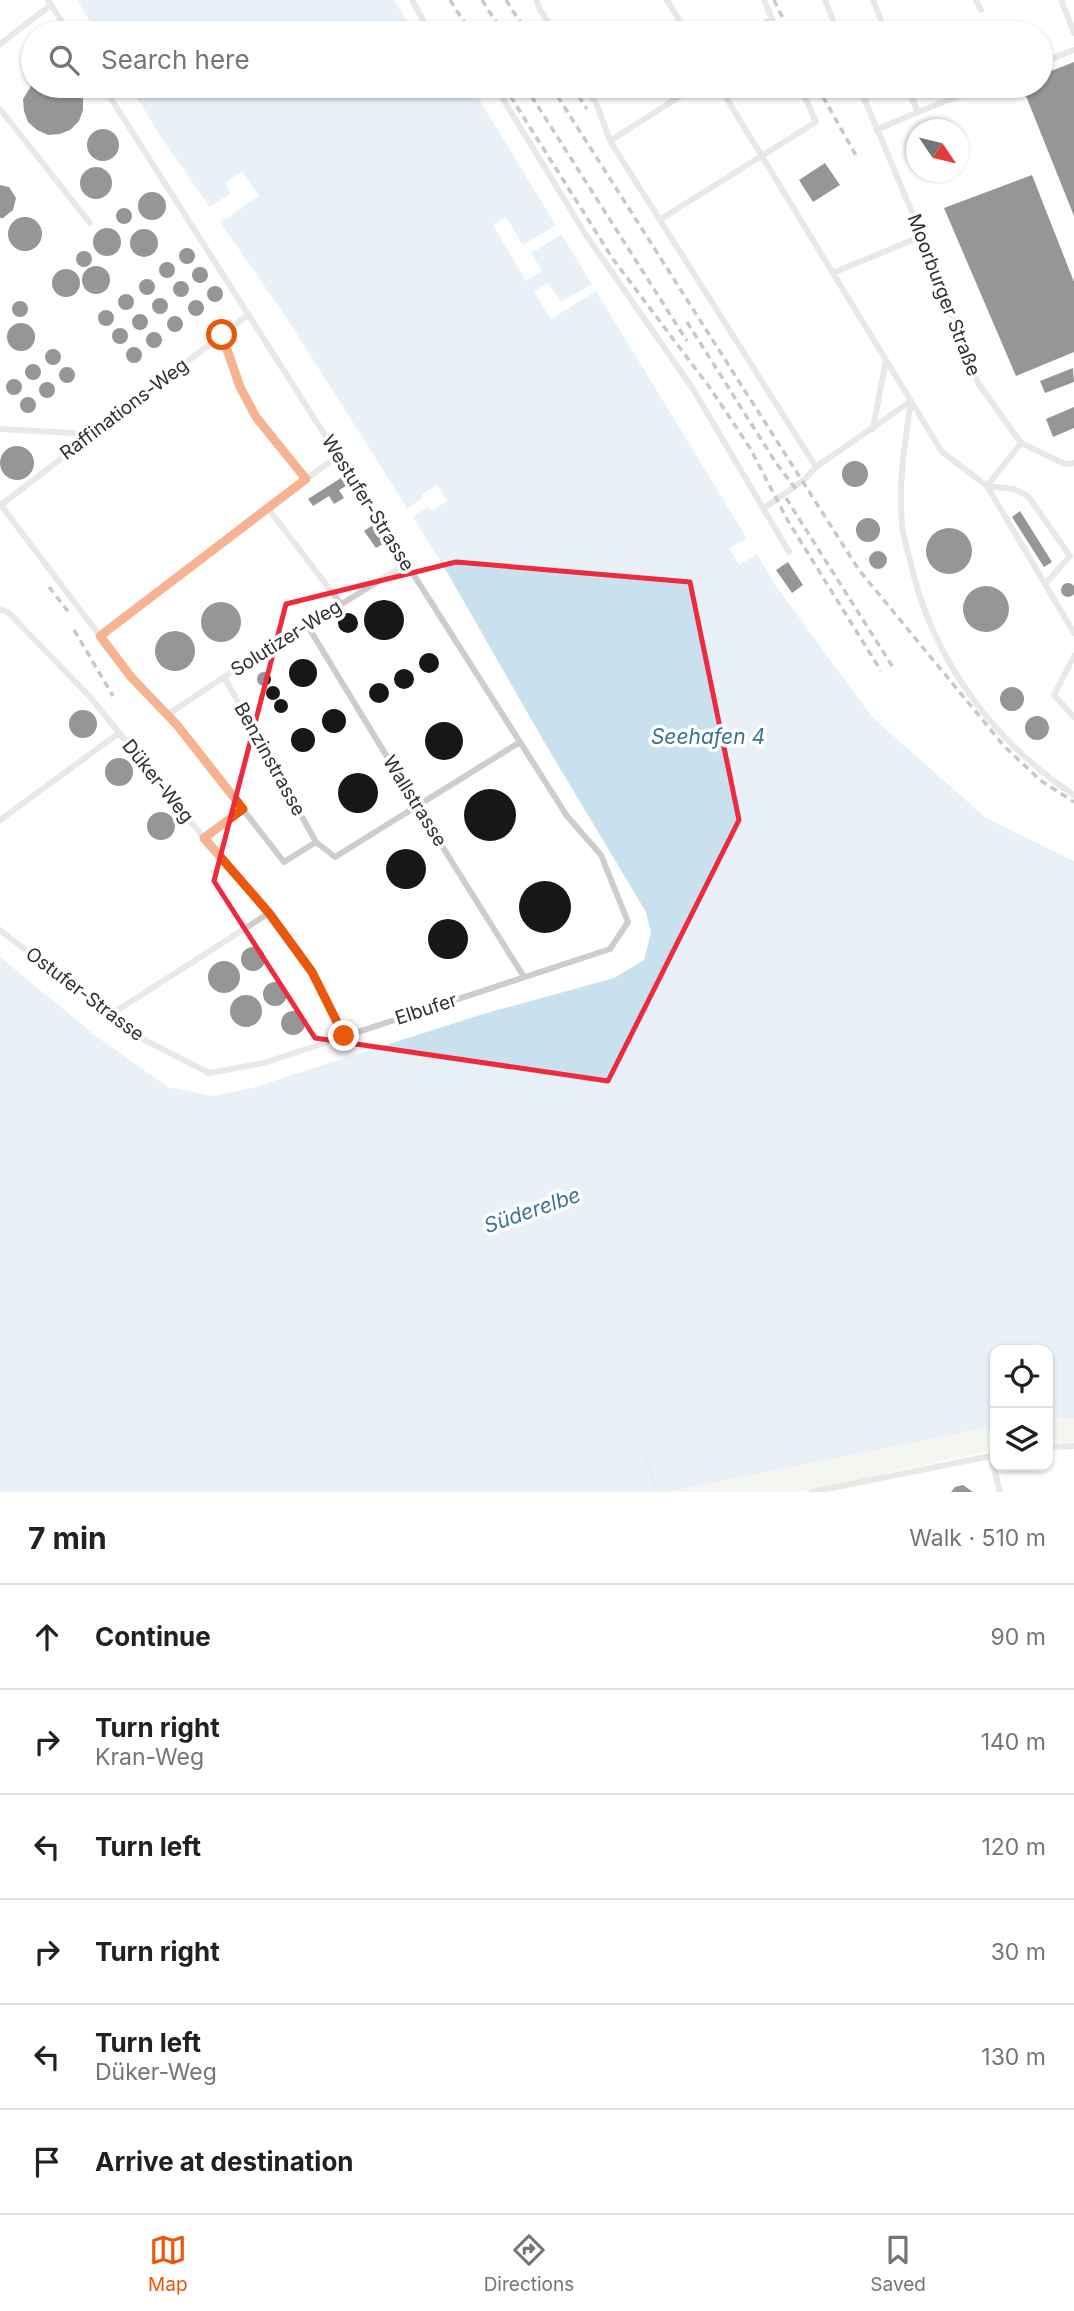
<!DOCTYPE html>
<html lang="en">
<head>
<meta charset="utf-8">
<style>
	body { margin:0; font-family:Inter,sans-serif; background:#f6f6f6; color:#202124 }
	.controls { position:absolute; right:21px; bottom:21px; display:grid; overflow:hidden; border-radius:14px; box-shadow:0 2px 5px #0004 }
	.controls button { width:63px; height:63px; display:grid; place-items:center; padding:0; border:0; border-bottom:2px solid #e0e0e0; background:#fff; color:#202124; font:35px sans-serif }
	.compass { position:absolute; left:906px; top:119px; width:63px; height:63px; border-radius:50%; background:#fff; box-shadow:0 2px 5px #0004; rotate:125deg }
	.stop { position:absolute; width:21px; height:21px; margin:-16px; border:5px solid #ea580c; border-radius:50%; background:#fff }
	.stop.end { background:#ea580c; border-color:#fff; box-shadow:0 2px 7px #0008 }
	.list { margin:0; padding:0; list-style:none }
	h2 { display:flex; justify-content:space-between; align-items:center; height:91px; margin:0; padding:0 28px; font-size:30px }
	h2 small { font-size:23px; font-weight:400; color:#757577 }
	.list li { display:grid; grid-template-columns:46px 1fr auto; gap:21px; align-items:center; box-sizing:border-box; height:105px; padding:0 28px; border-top:2px solid #e0e0e0 }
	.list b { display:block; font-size:26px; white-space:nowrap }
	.list p { margin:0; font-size:23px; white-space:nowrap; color:#757577 }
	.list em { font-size:23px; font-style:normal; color:#757577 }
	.icon { flex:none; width:38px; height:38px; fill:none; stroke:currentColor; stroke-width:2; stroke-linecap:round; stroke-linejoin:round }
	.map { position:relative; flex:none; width:1074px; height:1492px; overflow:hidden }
	.search { position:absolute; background:#fff; box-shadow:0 2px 5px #0004; left:21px; right:21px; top:21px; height:77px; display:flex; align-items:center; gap:18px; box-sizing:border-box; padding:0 24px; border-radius:38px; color:#757577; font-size:26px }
	.sheet { height:721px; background:#fff }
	nav { display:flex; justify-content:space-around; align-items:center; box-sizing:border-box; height:98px; border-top:2px solid #e0e0e0; background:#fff; font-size:19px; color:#757577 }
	nav a { display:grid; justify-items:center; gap:4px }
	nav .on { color:#ea580c }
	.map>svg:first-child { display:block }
	.green { fill:#e6eedd }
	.water { fill:#c9e0ee }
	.pier { fill:#fff }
	.building { fill:#171717 }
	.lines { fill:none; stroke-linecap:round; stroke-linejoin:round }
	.path { stroke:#cdcdcd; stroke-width:2.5; stroke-dasharray:3.5 3.5; stroke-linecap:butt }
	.lane { stroke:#cdcdcd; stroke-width:6 }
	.rail { stroke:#858585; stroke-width:3.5; stroke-dasharray:7 5; stroke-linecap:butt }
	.route { stroke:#ea580c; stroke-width:9 }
	.marked { fill:none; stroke:#ee2b3c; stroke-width:5; stroke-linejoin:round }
	.labels { text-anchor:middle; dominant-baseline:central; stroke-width:7; stroke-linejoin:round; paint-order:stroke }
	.street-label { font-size:19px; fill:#303030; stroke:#fff }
	.water-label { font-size:21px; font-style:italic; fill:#397497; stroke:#fff }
</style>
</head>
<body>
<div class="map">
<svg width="1074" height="1492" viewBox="0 0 1074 1492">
	<rect width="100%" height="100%" fill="#fff"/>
	<path class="green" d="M 1048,1418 L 1074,1418 L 1074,1442 L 1048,1444 Z
		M 995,1426 L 995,1450 L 799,1492 L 666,1492 Z"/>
	<path class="water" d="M 77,0 L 394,0 L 415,33 L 97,33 Z
		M 130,86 L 471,86 L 776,586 L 872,717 L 986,818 L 1074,861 L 1074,1418 L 1048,1418 L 1048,1350 L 995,1350 L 995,1426 L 666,1492 L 0,1492 L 0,957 L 97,1037 L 168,1087 L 213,1096 L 252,1088 L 483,1014 L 614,978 L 644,960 L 651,933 L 646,912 L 543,740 L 440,560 L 286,317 L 159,134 Z"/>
	<path class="pier" d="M 242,171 L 259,196 L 218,224 L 207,209 L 231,193 L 225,183 Z
		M 506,217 L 523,245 L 556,225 L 562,234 L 531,253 L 542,271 L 526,281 L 493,225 Z
		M 548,283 L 561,302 L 592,284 L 596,291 L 551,319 L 534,292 Z
		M 437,485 L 447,501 L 431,511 L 428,507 L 410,519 L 405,510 L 423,498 L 421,495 Z
		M 750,537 L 760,553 L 739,565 L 729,548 Z"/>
	<path class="building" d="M 1074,62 L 1074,216 L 1022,86 L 1041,86 L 1041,75 Z
		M 33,83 L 33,86 L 78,88 L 83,98 L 83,110 L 79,121 L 70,130 L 60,134 L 48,135 L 37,130 L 28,122 L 24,111 L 23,99 Z
		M87 145a16 16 0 1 1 32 0a16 16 0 1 1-32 0Z
		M 825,163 L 840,185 L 813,202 L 799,180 Z
		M80 183a16 16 0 1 1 32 0a16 16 0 1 1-32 0Z
		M 1032,175 L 1074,282 L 1074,352 L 1016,376 L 944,208 Z
		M 0,185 L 9,187 L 16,198 L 13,210 L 3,218 L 0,218 Z
		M138 206a14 14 0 1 1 28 0a14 14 0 1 1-28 0Z
		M116 216a8 8 0 1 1 16 0a8 8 0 1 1-16 0Z
		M8 234a17 17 0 1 1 34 0a17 17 0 1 1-34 0Z
		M93 242a14 14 0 1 1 28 0a14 14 0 1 1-28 0Z
		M130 243a14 14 0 1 1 28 0a14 14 0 1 1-28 0Z
		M179 256a8 8 0 1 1 16 0a8 8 0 1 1-16 0Z
		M76 259a8 8 0 1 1 16 0a8 8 0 1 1-16 0Z
		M159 270a8 8 0 1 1 16 0a8 8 0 1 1-16 0Z
		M82 280a14 14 0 1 1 28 0a14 14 0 1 1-28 0Z
		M192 275a8 8 0 1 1 16 0a8 8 0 1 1-16 0Z
		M52 283a14 14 0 1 1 28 0a14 14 0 1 1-28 0Z
		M139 287a8 8 0 1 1 16 0a8 8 0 1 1-16 0Z
		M173 289a8 8 0 1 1 16 0a8 8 0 1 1-16 0Z
		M207 294a8 8 0 1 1 16 0a8 8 0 1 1-16 0Z
		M118 302a8 8 0 1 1 16 0a8 8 0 1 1-16 0Z
		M152 306a8 8 0 1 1 16 0a8 8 0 1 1-16 0Z
		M188 308a8 8 0 1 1 16 0a8 8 0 1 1-16 0Z
		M12 309a8 8 0 1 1 16 0a8 8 0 1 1-16 0Z
		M98 318a8 8 0 1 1 16 0a8 8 0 1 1-16 0Z
		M132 322a8 8 0 1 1 16 0a8 8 0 1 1-16 0Z
		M167 324a8 8 0 1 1 16 0a8 8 0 1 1-16 0Z
		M7 337a14 14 0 1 1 28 0a14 14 0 1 1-28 0Z
		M112 336a8 8 0 1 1 16 0a8 8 0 1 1-16 0Z
		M146 340a8 8 0 1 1 16 0a8 8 0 1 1-16 0Z
		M126 355a8 8 0 1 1 16 0a8 8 0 1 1-16 0Z
		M45 357a8 8 0 1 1 16 0a8 8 0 1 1-16 0Z
		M25 372a8 8 0 1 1 16 0a8 8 0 1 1-16 0Z
		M59 375a8 8 0 1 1 16 0a8 8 0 1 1-16 0Z
		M 1073,368 L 1074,382 L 1045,393 L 1040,381 Z
		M6 387a8 8 0 1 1 16 0a8 8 0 1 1-16 0Z
		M39 390a8 8 0 1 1 16 0a8 8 0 1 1-16 0Z
		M20 405a8 8 0 1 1 16 0a8 8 0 1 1-16 0Z
		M 1074,407 L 1074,428 L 1053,437 L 1046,419 Z
		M0 463a17 17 0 1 1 34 0a17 17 0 1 1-34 0Z
		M842 474a13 13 0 1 1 26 0a13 13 0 1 1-26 0Z
		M 341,478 L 346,486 L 339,490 L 344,498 L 334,504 L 329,496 L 313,506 L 308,499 Z
		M 1020,511 L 1052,562 L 1044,567 L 1012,517 Z
		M856 530a12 12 0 1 1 24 0a12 12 0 1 1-24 0Z
		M 376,523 L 388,541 L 376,548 L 364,531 Z
		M926 551a23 23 0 1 1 46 0a23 23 0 1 1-46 0Z
		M869 560a9 9 0 1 1 18 0a9 9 0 1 1-18 0Z
		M 788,562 L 803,585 L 792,593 L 776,570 Z
		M1061 590a7 7 0 1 1 14 0a7 7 0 1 1-14 0Z
		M963 609a23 23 0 1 1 46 0a23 23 0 1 1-46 0Z
		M364 620a20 20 0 1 1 40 0a20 20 0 1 1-40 0Z
		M201 622a20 20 0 1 1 40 0a20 20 0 1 1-40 0Z
		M338 623a10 10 0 1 1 20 0a10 10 0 1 1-20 0Z
		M155 651a20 20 0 1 1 40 0a20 20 0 1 1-40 0Z
		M419 663a10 10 0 1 1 20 0a10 10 0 1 1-20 0Z
		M289 673a14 14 0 1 1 28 0a14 14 0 1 1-28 0Z
		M394 679a10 10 0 1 1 20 0a10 10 0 1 1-20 0Z
		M257 679a7 7 0 1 1 14 0a7 7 0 1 1-14 0Z
		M369 693a10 10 0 1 1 20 0a10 10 0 1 1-20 0Z
		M266 693a7 7 0 1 1 14 0a7 7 0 1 1-14 0Z
		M1000 699a12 12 0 1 1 24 0a12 12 0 1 1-24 0Z
		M274 706a7 7 0 1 1 14 0a7 7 0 1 1-14 0Z
		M322 721a12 12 0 1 1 24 0a12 12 0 1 1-24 0Z
		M69 724a14 14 0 1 1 28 0a14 14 0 1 1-28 0Z
		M1025 728a12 12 0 1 1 24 0a12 12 0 1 1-24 0Z
		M425 741a19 19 0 1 1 38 0a19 19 0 1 1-38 0Z
		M291 740a12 12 0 1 1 24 0a12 12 0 1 1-24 0Z
		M105 772a14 14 0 1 1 28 0a14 14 0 1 1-28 0Z
		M338 793a20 20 0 1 1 40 0a20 20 0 1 1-40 0Z
		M464 815a26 26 0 1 1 52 0a26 26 0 1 1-52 0Z
		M147 826a14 14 0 1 1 28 0a14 14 0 1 1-28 0Z
		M386 869a20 20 0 1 1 40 0a20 20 0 1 1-40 0Z
		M519 907a26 26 0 1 1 52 0a26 26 0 1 1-52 0Z
		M428 939a20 20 0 1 1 40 0a20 20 0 1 1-40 0Z
		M241 959a12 12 0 1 1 24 0a12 12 0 1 1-24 0Z
		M208 977a16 16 0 1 1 32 0a16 16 0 1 1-32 0Z
		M263 994a12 12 0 1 1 24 0a12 12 0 1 1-24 0Z
		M230 1011a16 16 0 1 1 32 0a16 16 0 1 1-32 0Z
		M281 1023a12 12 0 1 1 24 0a12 12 0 1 1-24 0Z
		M 963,1485 L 973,1492 L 951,1492 L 955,1487 Z"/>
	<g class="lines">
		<path class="path" d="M 646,1460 L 657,1492"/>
		<path class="lane" d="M 48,0 L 69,33
			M 412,0 L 425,24 L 437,33
			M 536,0 L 540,10 L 556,33
			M 667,0 L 687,33
			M 764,0 L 778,33
			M 825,0 L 838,33
			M 873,0 L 886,33
			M 976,0 L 981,10
			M 1061,0 L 1074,33
			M 748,33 L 772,19
			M 0,44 L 51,5
			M 1041,63 L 1074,50
			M 495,86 L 586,235 L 693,389 L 789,552
			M 585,86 L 597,105 L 610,141 L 816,467
			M 719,86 L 942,452 L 987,486 L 1014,489 L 1028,496 L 1070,556 L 1045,584
			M 859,86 L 922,236 L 978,383 L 1021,443 L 1065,464 L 1074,463
			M 0,109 L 90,223
			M 918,112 L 985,86
			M 876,130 L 918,112 L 907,86
			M 610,141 L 696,86
			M 661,219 L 816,122 L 800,86
			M 833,273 L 922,236
			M 222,335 L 240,387 L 256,417 L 306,479
			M 911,401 C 905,442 898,483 902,524 C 903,536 907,548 910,560 C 931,657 992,741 1074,795
			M 0,429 L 91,434
			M 873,429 L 886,360
			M 1021,443 L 987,486 L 1074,633
			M 0,504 L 131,677 L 177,725 L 284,862 L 316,842
			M 1,505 L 249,314
			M 267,507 L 341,604
			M 764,508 L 804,480 L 816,467 L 911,401
			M 0,610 L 8,612 L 91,698 L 204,838 L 269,913 L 312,972 L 344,1036
			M 307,625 L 417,806 L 524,977
			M 100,636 L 267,507 L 338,456
			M 1074,656 L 1054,695 L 1074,717
			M 224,677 L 316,842 L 335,857 L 520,742
			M 167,715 L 224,677 L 406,564
			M 0,820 L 119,733
			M 204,838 L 242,809
			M 0,930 L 135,1035 L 209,1073 L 264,1063 L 610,949 L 628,922 L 601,855 L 567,816 L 103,86
			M 110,1015 L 269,913
			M 1048,1447 L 1074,1446
			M 991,1456 L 1000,1492
			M 812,1492 L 995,1455"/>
		<path class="rail" d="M 450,0 L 471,33
			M 482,0 L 503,33
			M 506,0 L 527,33
			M 774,0 L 790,33
			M 504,86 L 613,259 L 710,388 L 750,448 L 788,521 L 881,671
			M 525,86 L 687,341
			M 551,86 L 859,570 L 1004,746 L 1040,780 L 1074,802
			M 572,86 L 587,109
			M 817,86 L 858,159
			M 687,322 L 776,463 L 796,489
			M 786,498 L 894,669
			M 49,587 L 70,614
			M 74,630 L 113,696"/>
	</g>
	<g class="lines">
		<path class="route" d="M 222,335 L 240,387 L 256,417 L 306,479 L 100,636 L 131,677 L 177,725 L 243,809 L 204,838 L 269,913 L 312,972 L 344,1036"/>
	</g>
	<path d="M0 0H1074V1492H0ZM 456,562 L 690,582 L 739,820 L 608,1081 L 315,1038 L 214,881 L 286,604 Z" fill="#fff" fill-opacity=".55" fill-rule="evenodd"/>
	<path class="marked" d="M 456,562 L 690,582 L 739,820 L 608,1081 L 315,1038 L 214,881 L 286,604 Z"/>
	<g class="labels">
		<g class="street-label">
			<text transform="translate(944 295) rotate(69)">Moorburger Straße</text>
			<text transform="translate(124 409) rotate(-37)">Raffinations-Weg</text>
			<text transform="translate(368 503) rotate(58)">Westufer-Strasse</text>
			<text transform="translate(286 638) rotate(-32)">Solutizer-Weg</text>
			<text transform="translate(270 759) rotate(61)">Benzinstrasse</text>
			<text transform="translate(158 781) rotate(51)">Düker-Weg</text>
			<text transform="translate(415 801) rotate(58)">Wallstrasse</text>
			<text transform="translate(85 994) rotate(37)">Ostufer-Strasse</text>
			<text transform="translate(426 1009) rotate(-18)">Elbufer</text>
		</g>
		<g class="water-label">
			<text x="708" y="736">Seehafen 4</text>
			<text transform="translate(532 1210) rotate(-19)">Süderelbe</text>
		</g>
	</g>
</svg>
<div class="controls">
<button><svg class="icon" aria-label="locate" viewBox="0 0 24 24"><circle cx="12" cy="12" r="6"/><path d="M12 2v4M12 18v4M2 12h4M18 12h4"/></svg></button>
<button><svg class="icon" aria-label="layers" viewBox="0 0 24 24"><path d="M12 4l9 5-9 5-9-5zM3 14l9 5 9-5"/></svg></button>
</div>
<svg class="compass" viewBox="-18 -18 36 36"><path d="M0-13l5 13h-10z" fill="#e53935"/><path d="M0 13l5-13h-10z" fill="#757577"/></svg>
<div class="stop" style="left:222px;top:335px"></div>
<div class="stop end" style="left:344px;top:1036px"></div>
<div class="search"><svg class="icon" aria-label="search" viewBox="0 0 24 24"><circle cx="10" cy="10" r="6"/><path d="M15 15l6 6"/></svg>Search here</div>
</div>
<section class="sheet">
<h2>7 min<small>Walk · 510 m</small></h2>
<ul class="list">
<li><svg class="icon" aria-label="ahead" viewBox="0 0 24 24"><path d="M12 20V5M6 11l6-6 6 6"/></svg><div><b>Continue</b></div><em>90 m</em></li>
<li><svg class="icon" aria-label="right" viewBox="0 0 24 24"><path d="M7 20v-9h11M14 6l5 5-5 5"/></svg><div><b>Turn right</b><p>Kran-Weg</p></div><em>140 m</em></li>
<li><svg class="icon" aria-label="left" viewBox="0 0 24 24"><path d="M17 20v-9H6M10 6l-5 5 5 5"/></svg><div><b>Turn left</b></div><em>120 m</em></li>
<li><svg class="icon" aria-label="right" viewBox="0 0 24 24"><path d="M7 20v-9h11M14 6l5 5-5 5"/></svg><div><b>Turn right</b></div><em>30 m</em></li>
<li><svg class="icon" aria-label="left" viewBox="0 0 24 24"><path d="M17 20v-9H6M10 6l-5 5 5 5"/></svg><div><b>Turn left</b><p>Düker-Weg</p></div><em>130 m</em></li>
<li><svg class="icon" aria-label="arrive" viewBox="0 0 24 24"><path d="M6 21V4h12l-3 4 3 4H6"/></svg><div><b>Arrive at destination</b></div></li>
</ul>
</section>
<nav>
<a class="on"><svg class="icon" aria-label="map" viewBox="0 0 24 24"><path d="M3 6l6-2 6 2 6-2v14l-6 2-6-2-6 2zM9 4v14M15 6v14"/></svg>Map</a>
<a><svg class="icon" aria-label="directions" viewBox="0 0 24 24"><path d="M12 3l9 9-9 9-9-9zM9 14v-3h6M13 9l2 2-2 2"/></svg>Directions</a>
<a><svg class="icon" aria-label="saved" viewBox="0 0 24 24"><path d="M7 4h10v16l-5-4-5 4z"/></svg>Saved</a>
</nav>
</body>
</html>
